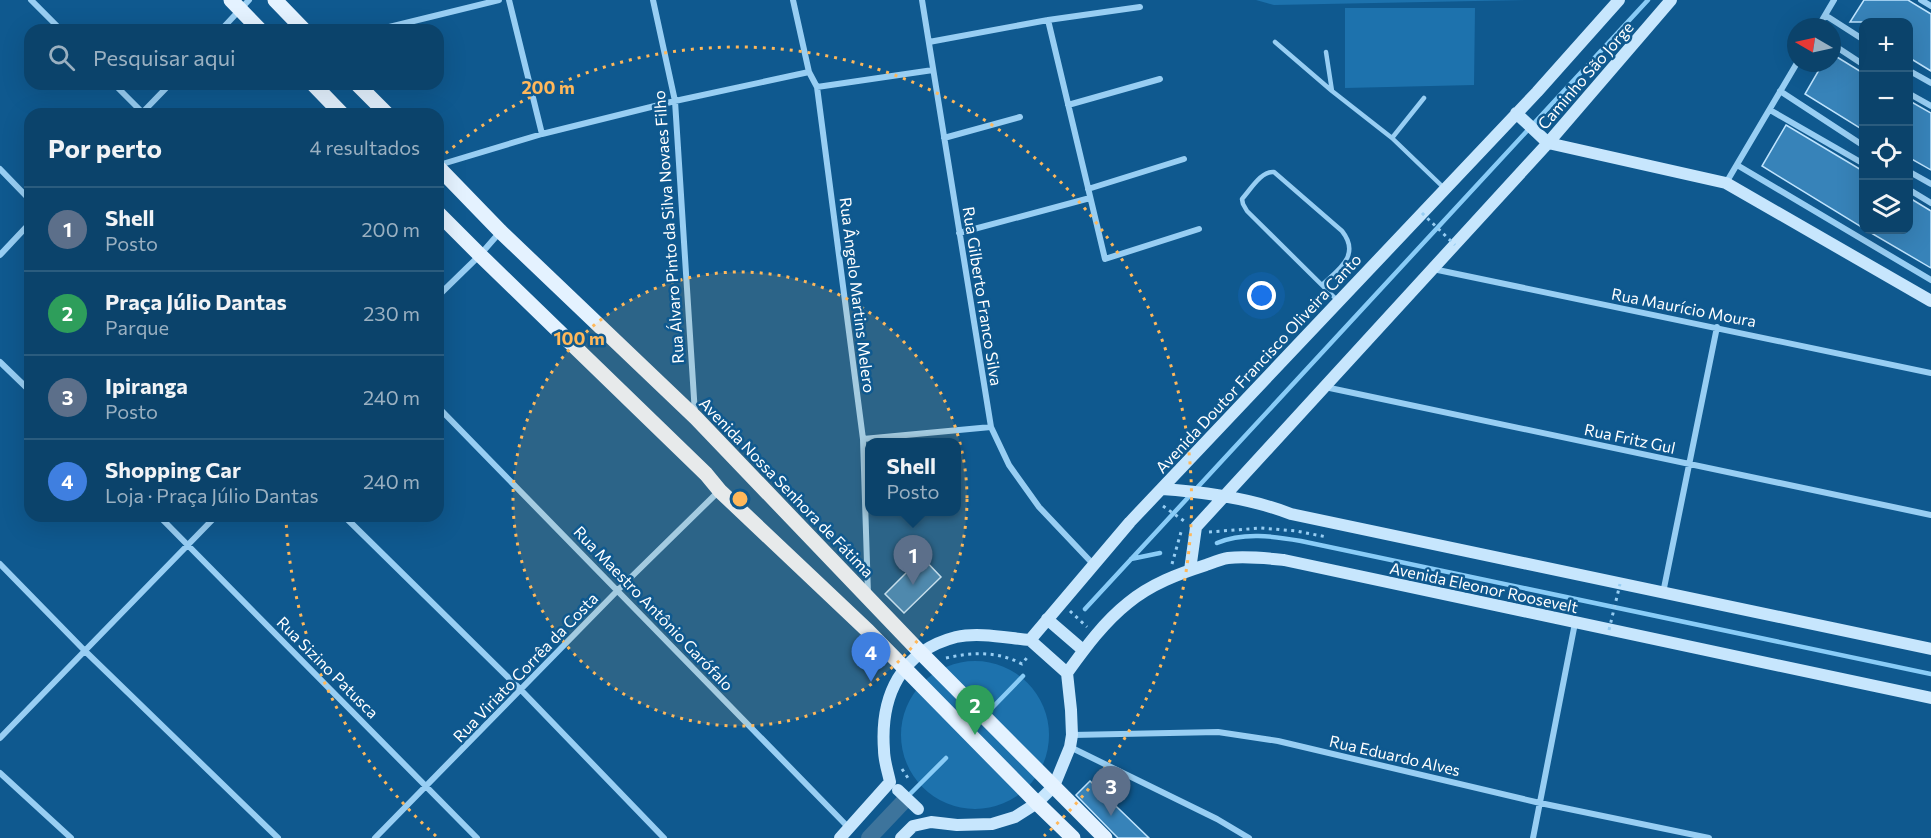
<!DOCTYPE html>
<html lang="pt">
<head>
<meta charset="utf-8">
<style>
	body { margin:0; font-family:Commissioner,sans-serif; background:#194e73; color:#f1f3f6 }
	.controls { position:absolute; right:18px; top:18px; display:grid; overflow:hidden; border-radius:12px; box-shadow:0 6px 24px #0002 }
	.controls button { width:54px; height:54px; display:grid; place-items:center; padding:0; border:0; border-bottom:2px solid #2b5c7e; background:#0b436b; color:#f1f3f6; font:30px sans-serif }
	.compass { position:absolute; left:1787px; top:18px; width:54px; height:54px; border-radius:50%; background:#0b436b; box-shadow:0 6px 24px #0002; rotate:279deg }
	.you { position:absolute; left:1262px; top:296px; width:21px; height:21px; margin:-15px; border:4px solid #fff; border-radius:50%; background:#1a73e8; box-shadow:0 0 0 9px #1a73e833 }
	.badge { display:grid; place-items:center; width:39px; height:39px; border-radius:50%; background:#ffb85a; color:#fff; font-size:20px; font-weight:700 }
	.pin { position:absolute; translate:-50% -50px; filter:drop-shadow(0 2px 3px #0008) }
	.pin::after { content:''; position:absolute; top:32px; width:21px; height:18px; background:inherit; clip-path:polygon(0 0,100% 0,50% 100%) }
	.popup { position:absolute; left:865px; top:438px; width:96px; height:78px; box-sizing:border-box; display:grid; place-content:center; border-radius:12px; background:#0b436b; filter:drop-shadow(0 2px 4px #0005); font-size:20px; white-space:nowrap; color:#9ab0c1 }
	.popup b { font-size:22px; color:#f1f3f6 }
	.popup::after { content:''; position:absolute; left:50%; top:100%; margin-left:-12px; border:12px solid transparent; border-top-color:#0b436b }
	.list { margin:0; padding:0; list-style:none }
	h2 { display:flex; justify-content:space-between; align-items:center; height:78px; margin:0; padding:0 24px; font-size:26px }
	h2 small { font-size:20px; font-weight:400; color:#9ab0c1 }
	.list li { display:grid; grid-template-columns:39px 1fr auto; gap:18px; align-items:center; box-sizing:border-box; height:84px; padding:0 24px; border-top:2px solid #2b5c7e }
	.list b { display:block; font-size:22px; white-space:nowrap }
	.list p { margin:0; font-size:20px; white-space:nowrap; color:#9ab0c1 }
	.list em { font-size:20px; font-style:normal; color:#9ab0c1 }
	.icon { flex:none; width:33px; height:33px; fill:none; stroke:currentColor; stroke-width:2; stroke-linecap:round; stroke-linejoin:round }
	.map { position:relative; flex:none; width:1931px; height:838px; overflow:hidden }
	.search { position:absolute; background:#0b436b; box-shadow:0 6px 24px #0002; left:24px; top:24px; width:420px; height:66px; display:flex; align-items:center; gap:15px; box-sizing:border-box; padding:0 21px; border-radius:18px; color:#9ab0c1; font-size:22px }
	.panel { position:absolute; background:#0b436b; box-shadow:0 6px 24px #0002; left:24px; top:108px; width:420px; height:414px; border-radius:18px }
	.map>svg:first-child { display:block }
	.green { fill:#1d72ad }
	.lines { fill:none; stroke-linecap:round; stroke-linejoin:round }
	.stream { stroke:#89ccf7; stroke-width:4.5 }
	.canal { stroke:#3d749c; stroke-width:16 }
	.building { fill:#3783b9; stroke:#bfe4fe; stroke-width:1.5 }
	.path { stroke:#98cef3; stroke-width:3; stroke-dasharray:3 4.5; stroke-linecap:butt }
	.lane { stroke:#98cef3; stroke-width:4.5 }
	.street { stroke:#98cef3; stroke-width:6 }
	.secondary { stroke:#c7e6fd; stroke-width:12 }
	.primary { stroke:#e4f2ff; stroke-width:15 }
	.path-bridge { stroke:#98cef3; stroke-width:3; stroke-dasharray:3 4.5; stroke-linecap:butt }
	.secondary-bridge { stroke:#c7e6fd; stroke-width:12 }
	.ring { fill:none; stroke:#ffb85a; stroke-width:3; stroke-dasharray:3 6 }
	.labels { text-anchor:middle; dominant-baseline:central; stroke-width:5; stroke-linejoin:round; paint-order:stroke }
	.street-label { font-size:16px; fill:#fff; stroke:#0f598f }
	.centre { fill:#ffb85a; stroke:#0f598f; stroke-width:3 }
	.ring-label { font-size:18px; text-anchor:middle; font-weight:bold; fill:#ffb85a; stroke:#0f598f; stroke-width:5; stroke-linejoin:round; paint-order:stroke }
</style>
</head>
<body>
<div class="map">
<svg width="1931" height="838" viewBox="0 0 1931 838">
	<rect width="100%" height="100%" fill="#0f598f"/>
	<path class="green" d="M 1256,0 L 1526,0 L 1274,5 Z
		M 1345,8 L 1475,8 L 1474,85 L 1345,88 Z
		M901 735a74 74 0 1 1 148 0a74 74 0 1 1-148 0Z"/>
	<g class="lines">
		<path class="stream" d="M 1217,543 C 1243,532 1273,536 1301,541 L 1931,674
			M 1131,559 L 1160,553
			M 1085,609 L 1648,0
			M 992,708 L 1023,676
			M 908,796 L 946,758"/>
		<path class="canal" d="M 869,838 L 905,800"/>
	</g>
	<path class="building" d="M 1864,0 L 1908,0 L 1931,14 L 1931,71 L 1908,57 L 1908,22 L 1850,22 Z
		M 1832,54 L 1863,73 L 1863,130 L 1805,94 L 1823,63 L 1832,63 Z
		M 1908,100 L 1931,113 L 1931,170 L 1908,157 Z
		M 1786,125 L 1863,171 L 1863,228 L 1762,166 Z
		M 1908,197 L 1931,211 L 1931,268 L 1866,230 L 1908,230 Z
		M 922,557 L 941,577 L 904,613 L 885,594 Z
		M 1090,781 L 1149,838 L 1118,838 L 1113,833 L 1076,795 Z"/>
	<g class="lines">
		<path class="path" d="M 1163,506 L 1184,521
			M 1209,532 L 1261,528 L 1296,531 L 1327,537
			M 1172,564 L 1181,532
			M 1070,611 L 1087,627
			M 946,658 C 972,652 998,651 1022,664 L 1029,655
			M 902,769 L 910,781"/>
		<path class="lane" d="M 1275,42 L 1332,91 L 1392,138 L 1443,187
			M 1326,52 L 1332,91
			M 1392,138 L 1424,98
			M 1322,285 C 1339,269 1361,255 1342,231 L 1274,172 C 1261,171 1251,189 1242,199 L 1243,204 L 1247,211 L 1337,300"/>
		<path class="street" d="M 31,0 L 61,30
			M 509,0 L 542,134
			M 653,0 L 675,101 L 695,414
			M 793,0 L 809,72 L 817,87 L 863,439 L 868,594
			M 922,0 L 991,427 L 1009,465 L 1039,507 L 1093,564
			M 1921,0 L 1931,6
			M 1825,15 L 1864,40
			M 1048,20 L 1105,259 L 1199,229
			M 1818,27 L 1834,0
			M 221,30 L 249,0
			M 377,30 L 499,0
			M 929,42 L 1048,20 L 1140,7
			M 1832,44 L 1864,65
			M 1908,70 L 1931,83
			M 114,84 L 144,114
			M 817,87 L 933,70
			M 1780,91 L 1864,146
			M 1908,93 L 1931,106
			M 1068,105 L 1160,79
			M 1770,110 L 1864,164
			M 141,114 L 170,84
			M 944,138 L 1020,117
			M 439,165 L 542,134 L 675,101 L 809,72
			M 1737,165 L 1931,280
			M 0,169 L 30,200
			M 1908,171 L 1931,184
			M 1726,183 L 1797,63
			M 1088,189 L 1184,159
			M 1908,189 L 1931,203
			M 959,233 L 1090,198
			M 0,255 L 30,223
			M 1433,269 L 1931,373
			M 438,296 L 480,255 L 500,232
			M 0,362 L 30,391
			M 1325,387 L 1931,515
			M 438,407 L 849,828
			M 863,439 L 991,427
			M 159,516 L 477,838
			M 344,516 L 521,690 L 664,838
			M 0,564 L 85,651 L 278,838
			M 1663,593 L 1717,327
			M 1072,735 L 1218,732 L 1278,741 L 1540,803 L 1709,838
			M 0,738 L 216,516
			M 1070,747 L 1217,819 L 1249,838
			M 0,773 L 71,838
			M 375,838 L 618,590 L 719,491
			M 1533,838 L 1575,623"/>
		<path class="secondary" d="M 1516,113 L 1548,143
			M 1548,143 L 1726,183 L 1931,301
			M 1162,489 C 1206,492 1250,498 1291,514 L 1931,649
			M 1190,570 L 1196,527 L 1548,143 L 1671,0
			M 1047,619 L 1083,650
			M 1030,640 L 1130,522 L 1537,92 L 1619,0
			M 1030,640 L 1067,673
			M 1067,673 C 1085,648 1104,622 1128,603 C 1151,584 1178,574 1206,565 C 1214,562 1221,559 1228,558 C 1247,556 1265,558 1284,560 L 1931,698
			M 890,782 C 888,772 884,761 884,750 C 880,696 901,651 956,637 C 979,632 1007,638 1030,640
			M 840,838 L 890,782
			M 901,838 L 913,826 L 931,822 L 957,825 L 992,824 L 1015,817 L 1037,803 L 1054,786 L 1070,747 L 1072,735 L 1071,710 L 1067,673"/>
		<path class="primary" d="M 231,0 L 260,30
			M 275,0 L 304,30
			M 313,84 L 342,114
			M 357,84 L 387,114
			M 438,167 L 500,231 L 696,418 L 920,652 L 1105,838
			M 438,213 L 480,255 L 706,474 L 720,491 L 868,631 L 1037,803 L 1073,838"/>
		<path class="path-bridge" d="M 1422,213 L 1455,245
			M 1609,630 L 1620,584"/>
		<path class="secondary-bridge" d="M 898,790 L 918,809"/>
	</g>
	<circle cx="740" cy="499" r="227" fill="#ffb85a" fill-opacity=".12"/>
	<g class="ring">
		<circle cx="740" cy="499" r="227"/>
		<path d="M436 836A454 454 0 0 1 286 519M439 159A454 454 0 0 1 1044 836"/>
	</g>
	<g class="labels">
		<g class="street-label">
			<text transform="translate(1585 75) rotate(-49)">Caminho São Jorge</text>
			<text transform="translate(668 227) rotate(-94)">Rua Álvaro Pinto da Silva Novaes Filho</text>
			<text transform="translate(858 295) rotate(83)">Rua Ângelo Martins Melero</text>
			<text transform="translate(983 296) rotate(81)">Rua Gilberto Franco Silva</text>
			<text transform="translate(1684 307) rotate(11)">Rua Maurício Moura</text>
			<text transform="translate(1258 363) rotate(-47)">Avenida Doutor Francisco Oliveira Canto</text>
			<text transform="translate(1630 438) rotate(12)">Rua Fritz Gul</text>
			<text transform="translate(787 487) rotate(46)">Avenida Nossa Senhora de Fátima</text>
			<text transform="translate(1484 587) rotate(12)">Avenida Eleonor Roosevelt</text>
			<text transform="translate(654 608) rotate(46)">Rua Maestro Antônio Garófalo</text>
			<text transform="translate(328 667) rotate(45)">Rua Sizino Patusca</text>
			<text transform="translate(525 667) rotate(-46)">Rua Viriato Corrêa da Costa</text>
			<text transform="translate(1395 755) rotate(13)">Rua Eduardo Alves</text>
		</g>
	</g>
	<circle cx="740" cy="499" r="9" class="centre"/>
	<g class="ring-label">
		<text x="548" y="94">200 m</text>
		<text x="579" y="345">100 m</text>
	</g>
</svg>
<div class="controls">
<button>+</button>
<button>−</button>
<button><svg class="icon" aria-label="locate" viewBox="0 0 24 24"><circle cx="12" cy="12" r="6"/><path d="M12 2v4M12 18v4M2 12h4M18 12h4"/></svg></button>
<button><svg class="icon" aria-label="layers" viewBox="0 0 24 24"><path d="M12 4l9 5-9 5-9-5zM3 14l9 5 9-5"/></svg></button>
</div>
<svg class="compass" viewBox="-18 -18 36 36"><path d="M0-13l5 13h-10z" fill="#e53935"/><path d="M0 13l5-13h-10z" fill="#9ab0c1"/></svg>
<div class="you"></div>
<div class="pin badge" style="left:913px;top:585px;background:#5c6f8a">1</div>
<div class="popup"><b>Shell</b>Posto</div>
<div class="pin badge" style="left:975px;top:735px;background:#2e9e5b">2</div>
<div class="pin badge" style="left:1111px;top:816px;background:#5c6f8a">3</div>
<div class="pin badge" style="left:871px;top:682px;background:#3f7fe0">4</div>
<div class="search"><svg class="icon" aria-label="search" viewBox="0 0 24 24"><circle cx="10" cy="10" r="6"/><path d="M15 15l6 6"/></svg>Pesquisar aqui</div>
<section class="panel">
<h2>Por perto<small>4 resultados</small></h2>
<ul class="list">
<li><span class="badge" style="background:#5c6f8a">1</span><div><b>Shell</b><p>Posto</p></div><em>200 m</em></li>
<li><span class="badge" style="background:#2e9e5b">2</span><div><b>Praça Júlio Dantas</b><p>Parque</p></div><em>230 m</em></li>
<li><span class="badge" style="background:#5c6f8a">3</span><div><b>Ipiranga</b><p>Posto</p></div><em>240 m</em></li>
<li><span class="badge" style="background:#3f7fe0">4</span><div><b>Shopping Car</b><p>Loja · Praça Júlio Dantas</p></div><em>240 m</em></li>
</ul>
</section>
</div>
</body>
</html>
